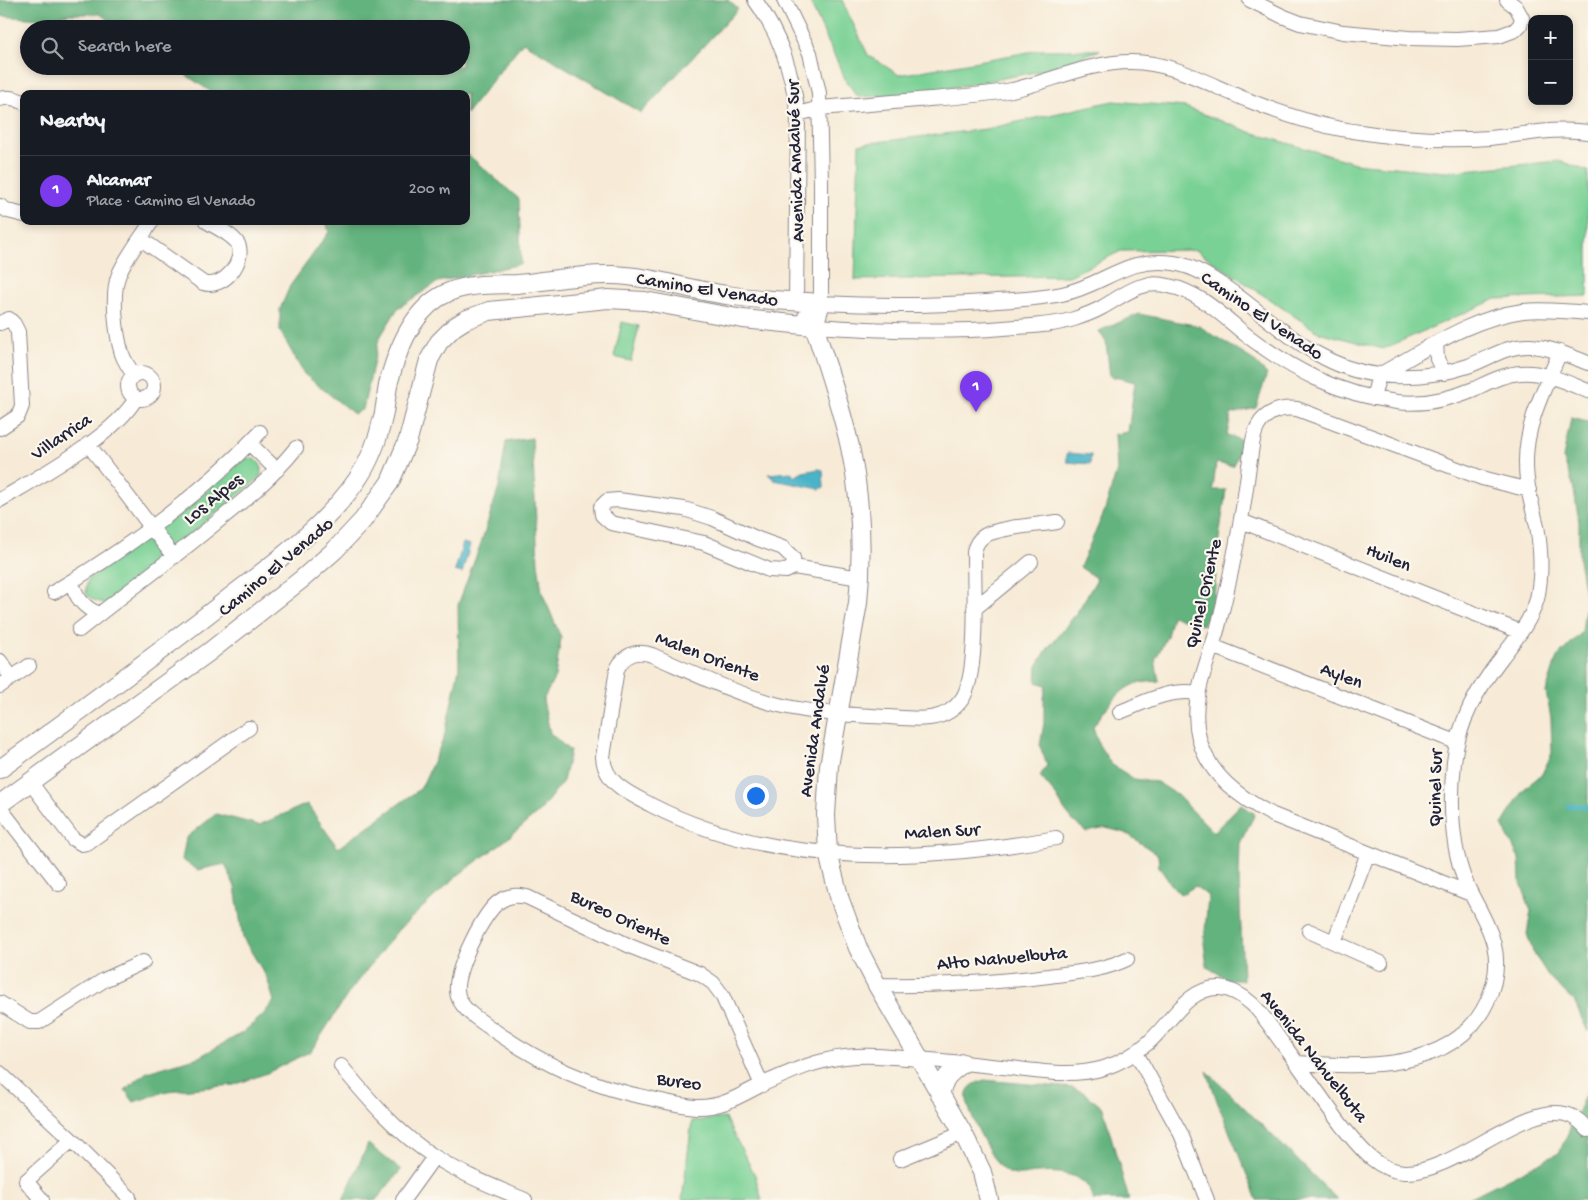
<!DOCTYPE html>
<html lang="en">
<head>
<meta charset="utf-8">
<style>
	body { margin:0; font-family:"Gochi Hand",sans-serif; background:#20242c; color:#f1f3f6 }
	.controls { position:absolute; right:15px; top:15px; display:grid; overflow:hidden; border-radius:10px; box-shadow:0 2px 8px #0003 }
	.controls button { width:45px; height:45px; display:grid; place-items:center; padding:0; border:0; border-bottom:1px solid #363941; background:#171b24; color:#f1f3f6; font:25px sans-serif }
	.you { position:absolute; left:755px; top:795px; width:18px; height:18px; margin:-12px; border:4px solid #fff; border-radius:50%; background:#1a73e8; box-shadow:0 0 0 8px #1a73e833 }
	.badge { display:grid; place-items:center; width:32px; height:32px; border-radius:50%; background:#7c3aed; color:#fff; font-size:16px; font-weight:700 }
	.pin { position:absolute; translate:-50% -41px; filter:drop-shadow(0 1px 2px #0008) }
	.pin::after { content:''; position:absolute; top:26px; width:18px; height:15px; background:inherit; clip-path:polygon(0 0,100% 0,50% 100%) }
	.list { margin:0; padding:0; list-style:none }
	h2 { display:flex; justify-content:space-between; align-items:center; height:65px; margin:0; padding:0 20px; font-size:21px }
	h2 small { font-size:16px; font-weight:400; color:#9ea1a6 }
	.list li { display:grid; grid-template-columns:32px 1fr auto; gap:15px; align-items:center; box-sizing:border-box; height:70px; padding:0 20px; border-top:1px solid #363941 }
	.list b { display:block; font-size:19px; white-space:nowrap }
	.list p { margin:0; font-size:16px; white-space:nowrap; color:#9ea1a6 }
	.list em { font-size:16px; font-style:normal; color:#9ea1a6 }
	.icon { flex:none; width:28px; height:28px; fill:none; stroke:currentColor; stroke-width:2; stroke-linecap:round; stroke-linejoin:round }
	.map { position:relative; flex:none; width:1588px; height:1200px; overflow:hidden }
	.search { position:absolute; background:#171b24; box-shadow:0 2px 8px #0003; left:20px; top:20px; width:450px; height:55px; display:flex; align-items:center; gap:12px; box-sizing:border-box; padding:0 18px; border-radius:28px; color:#9ea1a6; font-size:19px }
	.panel { position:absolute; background:#171b24; box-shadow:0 2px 8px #0003; left:20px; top:90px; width:450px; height:135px; border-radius:10px }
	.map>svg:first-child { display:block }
	.green { fill:#7ad195; stroke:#4e7a68 }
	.forest { fill:#63b37e; stroke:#426a5c }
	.water { fill:#49b4c7; stroke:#366b81 }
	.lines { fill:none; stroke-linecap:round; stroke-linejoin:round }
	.stream { stroke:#49b4c7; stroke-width:4.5 }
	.minor-casing { stroke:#8c8689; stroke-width:16 }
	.tertiary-casing { stroke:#8c8689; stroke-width:20 }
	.minor { stroke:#fff; stroke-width:14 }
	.tertiary { stroke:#fff; stroke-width:18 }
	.labels { text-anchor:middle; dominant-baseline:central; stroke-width:4.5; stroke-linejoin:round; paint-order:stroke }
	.street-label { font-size:19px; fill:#22223b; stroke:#fbf7ec }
</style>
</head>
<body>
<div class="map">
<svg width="1588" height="1200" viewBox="0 0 1588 1200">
	<rect width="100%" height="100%" fill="#fbf7ec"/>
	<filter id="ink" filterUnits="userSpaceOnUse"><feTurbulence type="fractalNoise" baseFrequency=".02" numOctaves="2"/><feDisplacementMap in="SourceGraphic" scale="10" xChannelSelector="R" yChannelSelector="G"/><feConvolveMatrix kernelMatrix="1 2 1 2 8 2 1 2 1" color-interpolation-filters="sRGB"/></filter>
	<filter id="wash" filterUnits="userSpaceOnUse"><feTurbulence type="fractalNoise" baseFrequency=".0096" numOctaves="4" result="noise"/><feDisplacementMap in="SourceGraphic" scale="20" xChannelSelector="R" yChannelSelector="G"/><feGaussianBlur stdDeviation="1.12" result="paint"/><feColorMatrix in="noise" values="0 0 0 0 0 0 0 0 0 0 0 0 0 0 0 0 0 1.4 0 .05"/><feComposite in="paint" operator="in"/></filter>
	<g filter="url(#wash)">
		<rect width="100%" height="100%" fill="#f7ebd7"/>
		<path class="green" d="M 809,0 L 842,0 L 868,55 L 899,75 L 1040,50 L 1100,50 L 1041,71 L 919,94 L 858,97 L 846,81 Z
			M 1113,101 L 1185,107 L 1250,132 L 1355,163 L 1444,172 L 1560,161 L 1588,171 L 1588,296 L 1496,299 L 1383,349 L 1318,332 L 1196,250 L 1121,251 L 1069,276 L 855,280 L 859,144 L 986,129 Z
			M 622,322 L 639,326 L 631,361 L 614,357 Z
			M 248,458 C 257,459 262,463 262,473 L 258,479 L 108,601 L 104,603 C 87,599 82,595 89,578 L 184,511 L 241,461 Z
			M 725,1118 L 755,1175 L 762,1200 L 682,1200 L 692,1121 Z"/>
		<path class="forest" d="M 0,0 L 728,0 L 738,9 L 641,113 L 523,42 L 466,114 L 466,94 L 214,94 L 173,66 L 461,66 L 461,29 L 121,29 L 100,14 L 69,14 L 41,19 L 0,16 Z
			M 466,153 L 519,199 L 521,264 L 438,282 L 398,308 L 379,339 L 363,409 L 354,414 L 304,374 L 280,331 L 280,309 L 290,286 L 329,232 L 326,221 L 466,221 Z
			M 1139,314 L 1199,326 L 1253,360 L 1267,374 L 1256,408 L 1231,414 L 1227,435 L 1244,441 L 1233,466 L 1216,463 L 1213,490 L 1226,490 L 1219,538 L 1213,611 L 1203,625 L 1172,616 L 1167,636 L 1155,660 L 1159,681 C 1150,682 1139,682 1131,686 C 1118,691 1101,715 1093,727 L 1099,745 L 1111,764 L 1134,779 L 1157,782 L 1176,794 L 1214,832 L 1241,804 L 1255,814 L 1240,843 L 1239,878 L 1243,980 L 1229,980 L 1207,967 L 1204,943 L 1208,896 L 1195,886 L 1181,895 L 1170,883 L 1159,867 L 1158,855 L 1126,833 L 1106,828 L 1087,832 L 1073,821 L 1065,811 L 1055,794 L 1040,776 L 1047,765 L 1040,746 L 1044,723 L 1044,698 L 1046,685 L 1036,682 L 1037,666 L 1048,648 L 1076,614 L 1097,579 L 1080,567 L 1105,510 L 1117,470 L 1115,434 L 1128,432 L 1135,382 L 1110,376 L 1106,342 L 1099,331 Z
			M 1571,418 L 1588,422 L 1588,1032 L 1574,1001 L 1549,977 L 1533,952 L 1527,934 L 1531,911 L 1520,880 L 1519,858 L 1502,825 L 1523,790 L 1542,774 L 1552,753 L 1551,718 L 1546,692 L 1557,657 L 1582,632 L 1586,599 L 1579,560 L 1579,522 L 1573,485 L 1563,458 Z
			M 532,438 L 538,563 L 542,592 L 561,638 L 555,677 L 543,700 L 550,733 L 570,751 L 563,781 L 540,811 L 507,839 L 457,876 L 398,930 L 350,991 L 311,1051 L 267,1073 L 234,1085 L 167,1091 L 134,1102 L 125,1090 L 147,1072 L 199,1057 L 242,1033 L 263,1015 L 274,1001 L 267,978 L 243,938 L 235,887 L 225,864 L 198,870 L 182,860 L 186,838 L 216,814 L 259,825 L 307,804 L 338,848 L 421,788 L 444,738 L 459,668 L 458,605 L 481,543 L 499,487 L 506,442 Z
			M 1207,1071 L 1338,1200 L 1257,1200 L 1217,1101 Z
			M 984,1080 L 1073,1088 L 1083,1092 L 1103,1108 L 1129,1200 L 1093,1200 C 1089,1174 1061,1171 1038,1173 C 1030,1173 1020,1177 1012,1174 C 1007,1173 1002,1169 999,1166 C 990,1154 963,1106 967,1093 C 969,1085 977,1083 984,1080 Z
			M 1588,1089 L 1588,1200 L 1465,1200 L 1559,1153 Z
			M 368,1144 L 401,1170 L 376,1200 L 343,1200 Z"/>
		<path class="water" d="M 1067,453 L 1091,455 L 1090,464 L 1067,462 Z
			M 819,469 L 823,470 L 824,487 L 820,489 L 774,480 L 768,474 L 791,472 L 794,477 L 803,472 Z
			M 463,543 L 470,545 L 462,573 L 455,571 Z"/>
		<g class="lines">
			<path class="stream" d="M 1568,806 L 1585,806 L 1588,809"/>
		</g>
	</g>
	<g filter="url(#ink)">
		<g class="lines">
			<defs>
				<path id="minor" d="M 755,0 C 780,35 792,71 798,114 L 796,301
					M 784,0 L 810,53 L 819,93 L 821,183 L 821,303 C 876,306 930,306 985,302 C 1010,300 1037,299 1062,294 C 1105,285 1125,256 1174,263 C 1198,267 1216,281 1235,294 C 1280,327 1321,369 1379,375 C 1410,378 1439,376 1468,366 C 1488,359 1507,345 1530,346 C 1550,347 1569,356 1588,363
					M 1250,0 L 1282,16 L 1300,23 L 1343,32 L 1409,38 L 1457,39 L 1499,36 L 1515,30 L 1520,25 L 1522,18 L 1516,7 L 1507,0
					M 0,99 C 9,96 16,98 24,103
					M 798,114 L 820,108 C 856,105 893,102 930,99 C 957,97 985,95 1012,90 C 1052,81 1090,62 1131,62 C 1174,62 1211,86 1250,101 C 1285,115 1322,127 1360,132 C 1403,139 1446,141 1490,138 C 1523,135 1555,127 1588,132
					M 0,206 L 8,211 L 24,215
					M 141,239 L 203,283 C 223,290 246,261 238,244 C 232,234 215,227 206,221
					M 0,323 L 9,319 L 14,324 L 18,332 L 22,406 L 18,416 L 0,428
					M 814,326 C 878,330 941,333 1004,328 C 1027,326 1052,326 1074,319 C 1083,316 1092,313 1101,308 C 1125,295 1139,279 1169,286 C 1199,292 1222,315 1245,334 C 1292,370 1337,394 1397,402 C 1423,405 1450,399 1474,389 C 1489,382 1504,374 1521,373 C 1543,371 1568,383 1588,391
					M 1436,343 L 1437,359 L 1444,373
					M128 386a13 13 0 1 1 26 0a13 13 0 1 1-26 0Z
					M 134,375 C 129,368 125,362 122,354 C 116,335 111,293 119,274 C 127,256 141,238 152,221
					M 1373,398 L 1379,375 C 1425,350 1470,318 1523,311 C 1544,309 1566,311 1588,313
					M 249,443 L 277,470
					M 88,444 L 174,557
					M 0,500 C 37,478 116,435 136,398
					M 1241,521 L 1521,632
					M 794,567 L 786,571 L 769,570 L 704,543 L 611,523 L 602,515 L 601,507 L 607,501 L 618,500 L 684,509 L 712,518 L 758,539 L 783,548 L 793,558 L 794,567 L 860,578
					M 72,581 C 75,597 84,608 99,614
					M 54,592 C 128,548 201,495 260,432
					M 974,609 L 1031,562
					M 79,630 C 123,595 168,562 212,526 C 242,502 272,478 296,448
					M 1212,646 L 1456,742
					M 0,661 L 12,678
					M 0,686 L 29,666
					M 1120,712 C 1145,702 1170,688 1198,693
					M 30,782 L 73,839 L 82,844 L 87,843 L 249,728
					M 0,808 L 59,884
					M 1056,838 C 924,862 774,869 651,805 C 630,794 605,784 603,757 L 617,669 C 624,655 637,649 652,655 C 693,673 735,694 779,705 C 816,714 852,715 889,717 C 915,719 945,724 962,699 C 979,675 974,585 974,552 C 975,546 978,540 984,536 C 998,527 1040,525 1057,522
					M 1471,894 L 1273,815 C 1240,798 1208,775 1199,738 C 1189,700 1208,663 1218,627 C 1227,592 1235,555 1241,519 C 1245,499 1247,479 1250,459 C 1252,448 1252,436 1258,426 C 1266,412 1281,407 1297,409 L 1482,478 L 1529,490
					M 1309,931 L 1381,963
					M 1334,942 L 1368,853
					M 877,985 C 935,986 992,983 1049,976 C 1076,972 1102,971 1127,959
					M 0,1003 L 30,1022 L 39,1022 L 104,980 L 143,962
					M 1136,1053 L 1181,1134 L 1207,1200
					M 1296,1063 C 1361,1067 1454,1073 1487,1002 C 1495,984 1499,965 1494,945 C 1489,923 1475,904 1466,883 C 1451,847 1450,801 1454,762 C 1458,722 1478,688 1502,657 C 1516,639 1531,621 1537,599 C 1542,576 1541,549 1537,526 C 1532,506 1526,485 1526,464 C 1525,424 1545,388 1560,352
					M 341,1066 C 369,1100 398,1134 435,1157 C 463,1175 495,1187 525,1200
					M 0,1073 L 72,1140 L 129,1197
					M 762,1085 L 722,995 L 713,983 L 700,974 L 632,947 L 527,897 C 517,895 509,895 500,901 C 483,912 455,971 457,990 C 457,995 459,1000 462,1004 C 468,1014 480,1020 489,1027 C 541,1064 591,1087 653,1099 C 667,1102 681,1106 696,1107 C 722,1108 741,1095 763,1084 C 790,1072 816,1060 845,1057 C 869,1054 893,1057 917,1059 C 949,1061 980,1065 1011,1068 C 1042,1072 1074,1077 1104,1068 C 1120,1063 1135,1054 1148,1043 C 1169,1025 1188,986 1220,988 C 1232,989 1243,996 1252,1004 C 1264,1015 1273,1031 1283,1044 C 1303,1071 1322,1099 1342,1126 C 1359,1146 1375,1170 1404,1172 C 1454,1175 1528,1097 1571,1116 C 1578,1119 1584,1125 1588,1130
					M 900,1159 L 963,1133
					M 42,1200 L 26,1181 L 72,1140
					M 403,1200 L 434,1157"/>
				<path id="tertiary" d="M 807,317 L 814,326 C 827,366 841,406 850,447 C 861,498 863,551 858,603 L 829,766 L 826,815 L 828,853 L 832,869 L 840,900 L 858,948 L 877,985 L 963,1133 L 982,1172 L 989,1200
					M 0,769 C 76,714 151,659 225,601 C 271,565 323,529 357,480 C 370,461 378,440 383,417 C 386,405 386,393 389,381 C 398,347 415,306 449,292 C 471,283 495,285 517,284 C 549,281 580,274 612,275 C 651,276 688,290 727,295 C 758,300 790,301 821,303 L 814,326
					M 0,804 L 209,652 L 302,579 L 335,550 L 363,520 L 390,482 L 408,440 L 429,360 L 439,342 L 454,327 L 465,320 L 489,311 L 608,299 L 645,301 L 743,319 L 814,326
					M 940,1095 C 945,1075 948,1075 963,1063"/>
			</defs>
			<use href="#minor" class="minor-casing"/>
			<use href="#tertiary" class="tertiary-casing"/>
			<use href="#minor" class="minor"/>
			<use href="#tertiary" class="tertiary"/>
		</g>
	</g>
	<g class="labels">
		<g class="street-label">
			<text transform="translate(797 161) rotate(-92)">Avenida Andalué Sur</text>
			<text transform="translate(707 291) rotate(9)">Camino El Venado</text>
			<text transform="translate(1261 317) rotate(34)">Camino El Venado</text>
			<text transform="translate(62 438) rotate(-34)">Villarrica</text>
			<text transform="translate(214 500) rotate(-39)">Los Alpes</text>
			<text transform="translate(1388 559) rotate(22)">Huilen</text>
			<text transform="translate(277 568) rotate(-40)">Camino El Venado</text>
			<text transform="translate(1205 594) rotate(-77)">Quinel Oriente</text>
			<text transform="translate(707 658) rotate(21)">Malen Oriente</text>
			<text transform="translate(1341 677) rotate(21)">Aylen</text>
			<text transform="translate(816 731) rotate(-82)">Avenida Andalué</text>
			<text transform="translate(1437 788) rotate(-89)">Quinel Sur</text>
			<text transform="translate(942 833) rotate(-3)">Malen Sur</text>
			<text transform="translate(620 919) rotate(25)">Bureo Oriente</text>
			<text transform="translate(1002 960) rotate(-5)">Alto Nahuelbuta</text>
			<text transform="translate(1313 1057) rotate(52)">Avenida Nahuelbuta</text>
			<text transform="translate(679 1083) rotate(8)">Bureo</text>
		</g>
	</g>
</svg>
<div class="controls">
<button>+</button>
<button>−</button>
</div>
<div class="you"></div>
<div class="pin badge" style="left:976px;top:412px">1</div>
<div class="search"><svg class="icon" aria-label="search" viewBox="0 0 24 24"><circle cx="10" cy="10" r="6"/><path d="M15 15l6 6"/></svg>Search here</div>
<section class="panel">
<h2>Nearby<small></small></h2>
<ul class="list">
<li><span class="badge">1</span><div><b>Alcamar</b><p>Place · Camino El Venado</p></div><em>200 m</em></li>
</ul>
</section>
</div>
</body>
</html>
